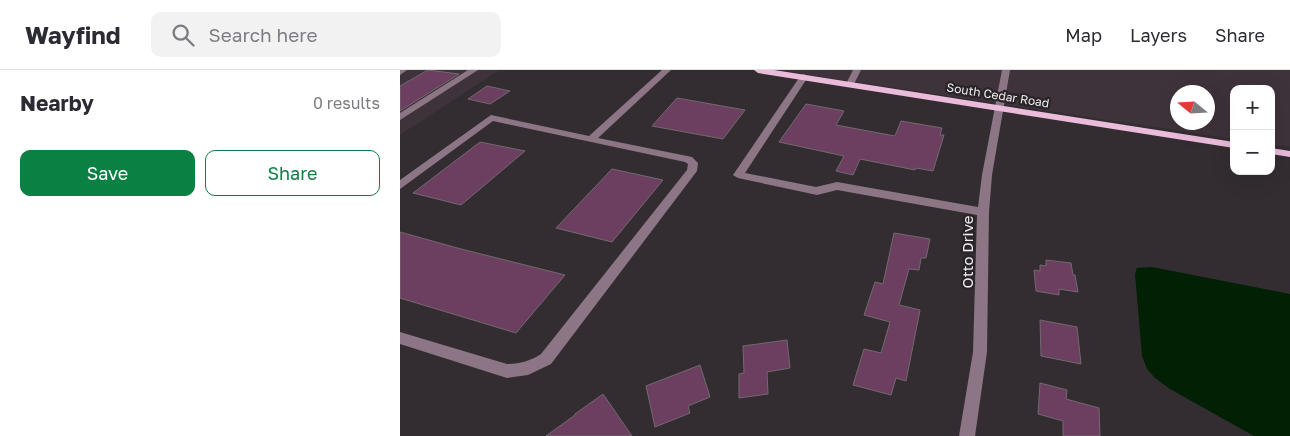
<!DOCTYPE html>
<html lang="en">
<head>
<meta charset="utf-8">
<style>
	body { margin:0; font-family:"Golos Text",sans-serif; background:#f2f2f3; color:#2b2b33 }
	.controls { position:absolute; right:15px; top:15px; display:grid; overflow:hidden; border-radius:10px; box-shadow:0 5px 20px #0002 }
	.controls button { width:45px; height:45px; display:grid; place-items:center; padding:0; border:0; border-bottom:1px solid #e1e1e2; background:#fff; color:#2b2b33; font:25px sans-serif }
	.compass { position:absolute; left:770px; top:15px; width:45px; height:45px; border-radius:50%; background:#fff; box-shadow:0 5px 20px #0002; rotate:288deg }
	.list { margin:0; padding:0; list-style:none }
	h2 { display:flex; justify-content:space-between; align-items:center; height:65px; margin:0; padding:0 20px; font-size:21px }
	h2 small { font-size:16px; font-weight:400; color:#7c7c81 }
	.actions { display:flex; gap:10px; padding:15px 20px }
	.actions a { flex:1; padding:11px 0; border:1px solid #0b8043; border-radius:10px; text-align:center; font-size:18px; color:#0b8043 }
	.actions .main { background:#0b8043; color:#fff }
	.icon { flex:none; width:28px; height:28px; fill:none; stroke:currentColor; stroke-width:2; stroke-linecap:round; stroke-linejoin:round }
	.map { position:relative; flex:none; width:890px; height:366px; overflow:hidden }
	header { display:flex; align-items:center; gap:30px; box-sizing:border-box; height:70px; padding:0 25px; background:#fff; border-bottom:1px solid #e1e1e2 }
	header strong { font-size:24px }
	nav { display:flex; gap:28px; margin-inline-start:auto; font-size:18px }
	.search { width:350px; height:45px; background:#f2f2f3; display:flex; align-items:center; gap:12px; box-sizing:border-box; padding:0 18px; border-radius:10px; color:#7c7c81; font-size:19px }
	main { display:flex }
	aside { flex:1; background:#fff }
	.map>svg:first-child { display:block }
	.built { fill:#3f333b; fill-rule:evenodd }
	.water { fill:#022004 }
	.building { fill:#6c3e5f; stroke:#716a6f }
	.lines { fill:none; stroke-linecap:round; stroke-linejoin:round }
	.minor { fill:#8c7685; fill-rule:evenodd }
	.major { fill:#eabbdb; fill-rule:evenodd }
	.labels { text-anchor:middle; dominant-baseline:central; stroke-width:4.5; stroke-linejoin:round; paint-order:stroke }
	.far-street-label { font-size:12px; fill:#f2eef0; stroke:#292427 }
	.street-label { font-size:15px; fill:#f2eef0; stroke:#292427 }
</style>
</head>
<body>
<header>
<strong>Wayfind</strong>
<div class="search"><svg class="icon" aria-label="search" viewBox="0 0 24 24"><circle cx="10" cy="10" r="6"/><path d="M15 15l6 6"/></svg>Search here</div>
<nav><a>Map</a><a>Layers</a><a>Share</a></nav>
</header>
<main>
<aside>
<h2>Nearby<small>0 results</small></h2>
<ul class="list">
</ul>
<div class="actions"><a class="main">Save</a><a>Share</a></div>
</aside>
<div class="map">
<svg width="890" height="366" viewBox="0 0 890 366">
	<rect width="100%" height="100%" fill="#332d31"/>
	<path class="built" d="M 0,0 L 99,0 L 0,65 Z
		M 377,0 L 890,0 L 890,77 L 871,75 L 871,19 L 834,19 L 834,69 ZM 778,22 L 808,22 L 808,52 L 778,52 Z"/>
	<path class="water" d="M 752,197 L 890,224 L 890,366 L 854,366 L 770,319 L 755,308 L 747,299 L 742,286 L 735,204 L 737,198 Z"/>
	<path class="building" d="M 28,0 L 59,4 L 0,41 L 0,16 Z
		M 87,16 L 110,21 L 90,34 L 68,29 Z
		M 277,28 L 345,40 L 323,69 L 252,56 Z
		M 406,34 L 444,41 L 436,55 L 495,66 L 501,51 L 542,58 L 540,65 L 544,65 L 533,101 L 516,98 L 515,100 L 460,89 L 453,105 L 436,101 L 444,86 L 379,72 Z
		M 80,72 L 125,81 L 61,135 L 13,123 Z
		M 212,99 L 263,110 L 212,172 L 156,158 Z
		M 0,162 L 61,179 L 165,205 L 116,263 L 0,228 Z
		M 494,163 L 530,169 L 526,188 L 521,188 L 519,200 L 509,199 L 499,235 L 520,240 L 506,311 L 496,308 L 491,325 L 453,315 L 464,279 L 481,283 L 490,252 L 464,245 L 475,212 L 483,214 Z
		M 646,190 L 671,193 L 673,205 L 675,205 L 678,222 L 659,219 L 659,225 L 636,221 L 634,200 L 640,201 L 640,195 L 646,196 Z
		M 640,250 L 677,257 L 681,294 L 641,286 Z
		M 387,270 L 390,298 L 367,302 L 368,324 L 339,328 L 339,304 L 344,303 L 343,276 Z
		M 300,295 L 310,327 L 288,336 L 290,343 L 255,357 L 246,316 Z
		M 640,313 L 667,320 L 666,329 L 699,338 L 700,366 L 663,366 L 663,351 L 638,344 Z
		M 203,324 L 232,366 L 146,366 L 175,345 L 175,344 Z"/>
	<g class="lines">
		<path class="minor" d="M 0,0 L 7,0 L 0,5 Z
			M 68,0 L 78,0 L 0,50 L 0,43 Z
			M 262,0 L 271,0 L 198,68 L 292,87 L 298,93 L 297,101 L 151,294 L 128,305 L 107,308 L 0,274 L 0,262 L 107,294 C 120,294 130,291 141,284 L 287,100 L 288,94 L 285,92 L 93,51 L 0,119 L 0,110 L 91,45 L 189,66 Z
			M 453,0 L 461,0 L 453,16 L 447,16 L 446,14 Z
			M 602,0 L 610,0 L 592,105 L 589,142 L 587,282 L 575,366 L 559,366 L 573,282 L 577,145 L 437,120 L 417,125 L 338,108 L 333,105 L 401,5 L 404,4 L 408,7 L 345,103 L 416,117 L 437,112 L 578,137 L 582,105 Z"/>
		<path class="major" d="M 354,0 L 374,0 L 834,72 L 834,78 L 358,3 Z
			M 871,78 L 890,81 L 890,87 L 871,84 Z"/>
	</g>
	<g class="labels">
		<g class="far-street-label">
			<text transform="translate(598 25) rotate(9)">South Cedar Road</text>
		</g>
		<g class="street-label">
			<text transform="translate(567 182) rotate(-90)">Otto Drive</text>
		</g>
	</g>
</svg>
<div class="controls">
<button>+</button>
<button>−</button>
</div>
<svg class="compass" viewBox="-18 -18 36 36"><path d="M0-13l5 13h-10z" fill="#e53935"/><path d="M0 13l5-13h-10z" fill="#7c7c81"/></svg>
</div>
</main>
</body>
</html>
